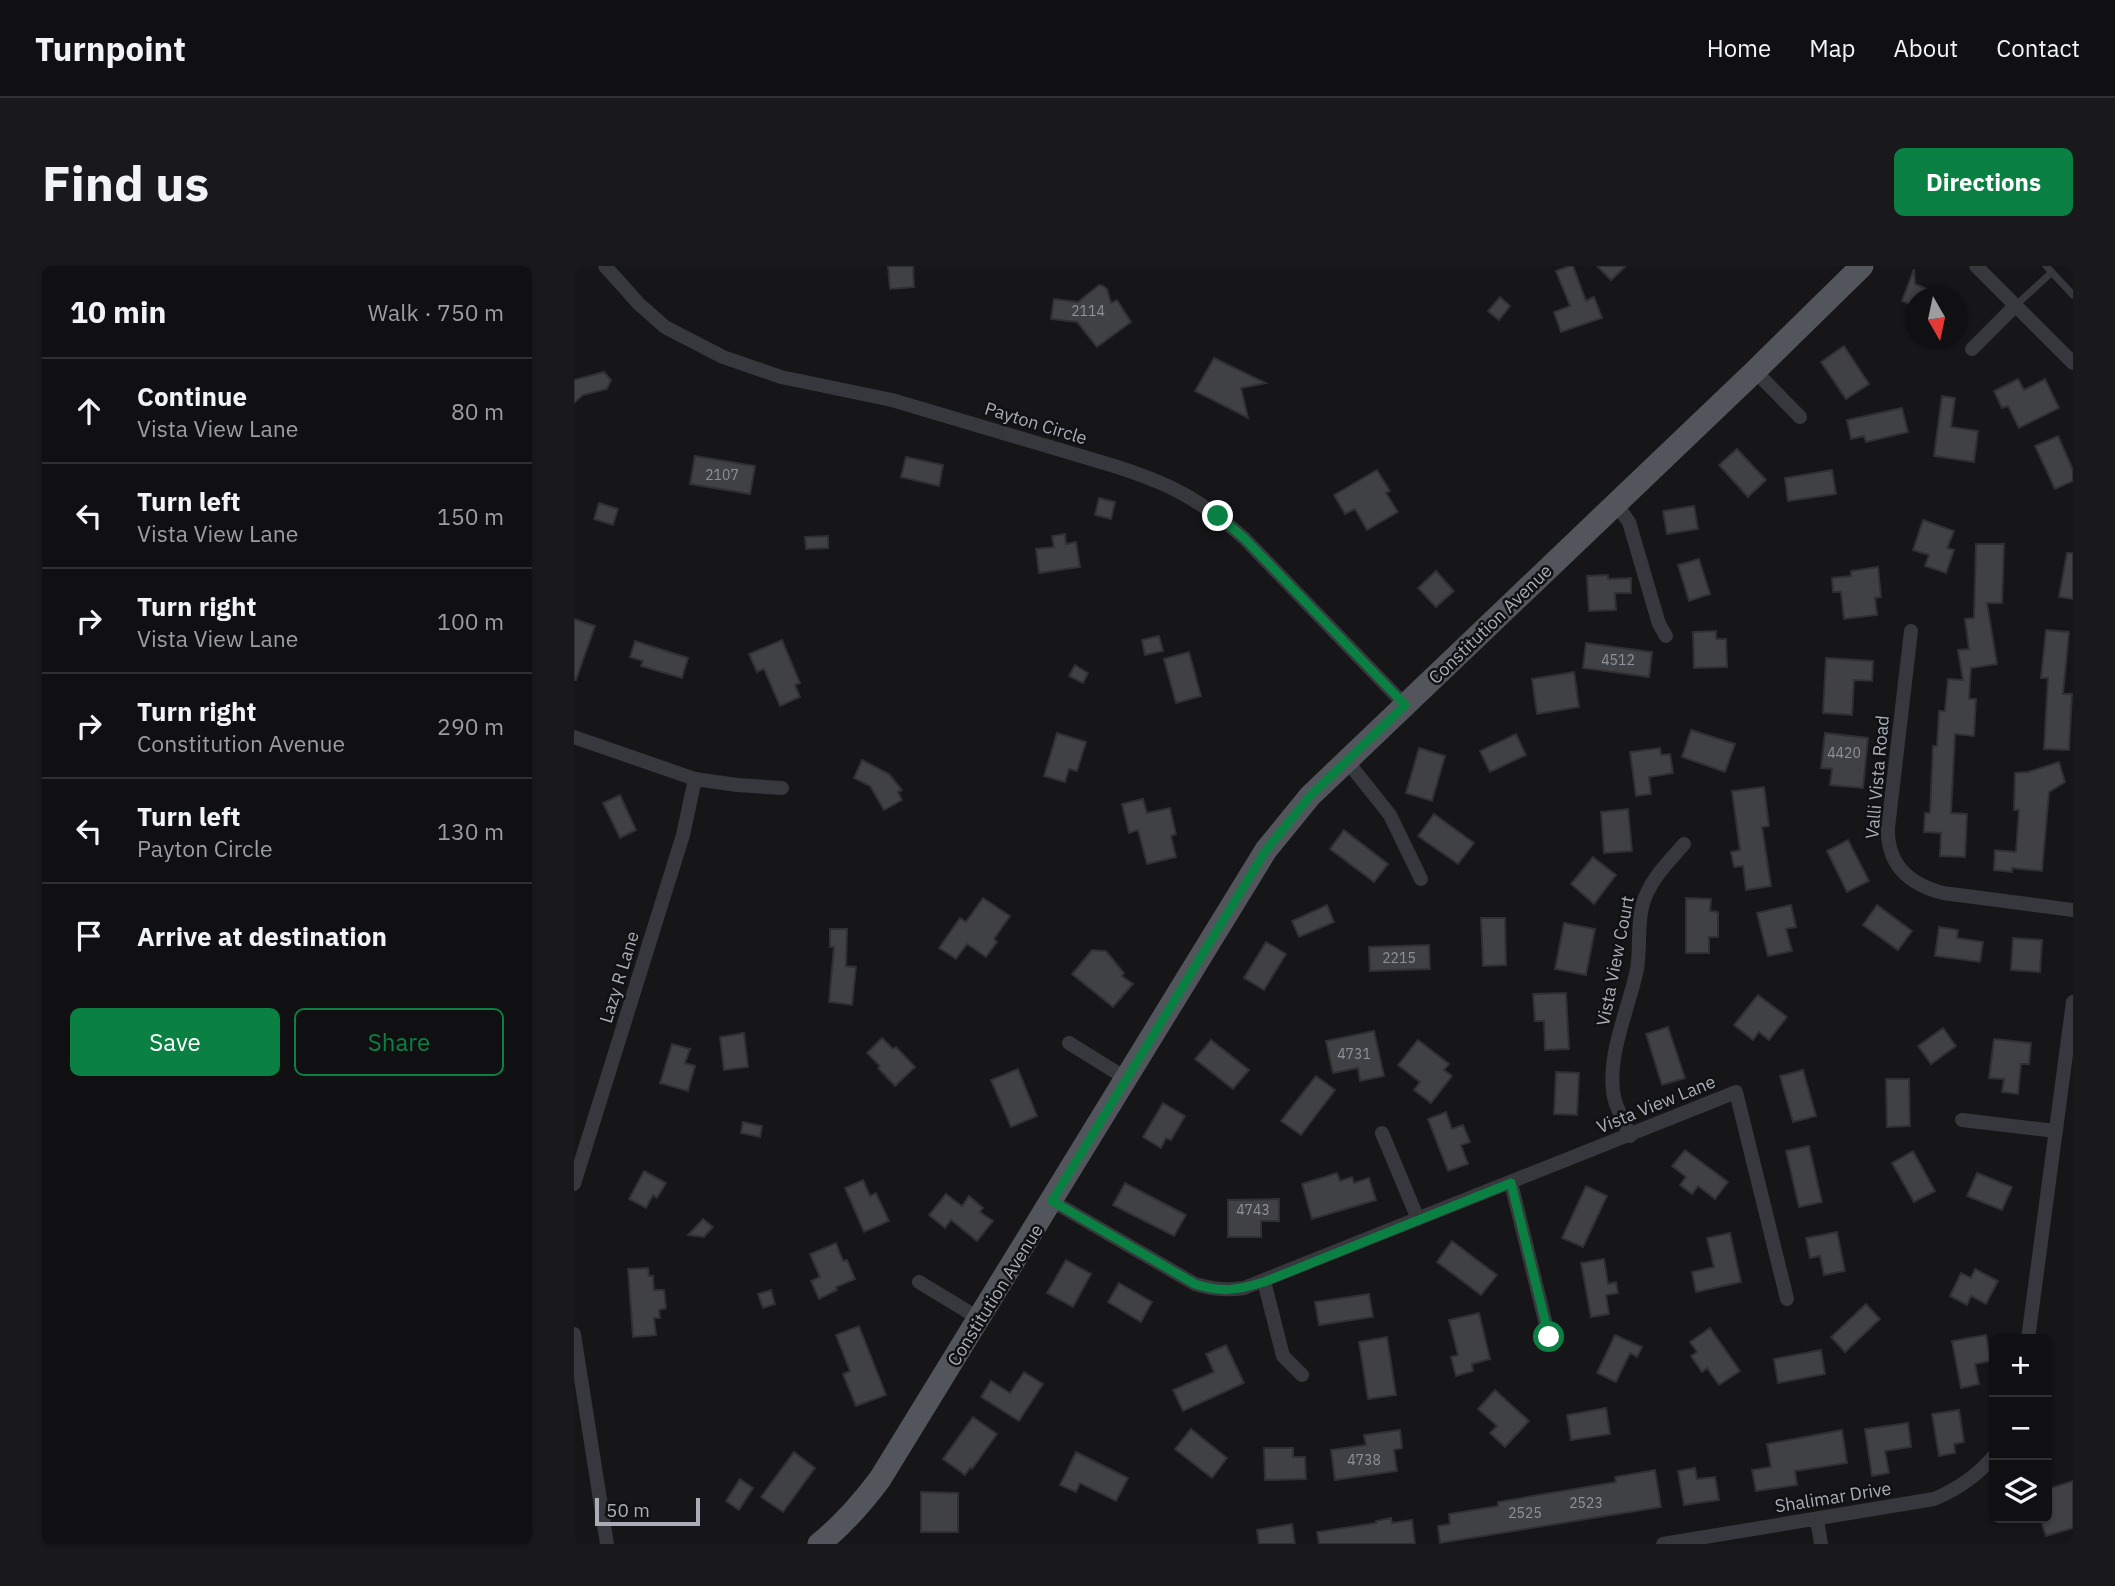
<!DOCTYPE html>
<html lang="en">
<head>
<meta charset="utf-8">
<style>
	body { margin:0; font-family:"IBM Plex Sans",sans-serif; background:#19191b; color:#f1f3f6 }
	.controls { position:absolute; right:21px; bottom:21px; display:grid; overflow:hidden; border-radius:10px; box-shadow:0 2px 5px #0004 }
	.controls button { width:63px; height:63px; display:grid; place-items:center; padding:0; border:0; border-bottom:2px solid #303032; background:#101012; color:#f1f3f6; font:35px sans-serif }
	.compass { position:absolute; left:1331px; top:21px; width:63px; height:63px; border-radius:50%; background:#101012; box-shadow:0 2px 5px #0004; rotate:171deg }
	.scale { position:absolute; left:21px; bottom:18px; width:105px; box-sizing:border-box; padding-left:7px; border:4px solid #a8adb8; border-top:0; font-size:19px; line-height:24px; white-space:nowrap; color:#a8adb8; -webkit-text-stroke:5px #111113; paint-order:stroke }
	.stop { position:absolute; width:21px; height:21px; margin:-16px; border:5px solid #0b8043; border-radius:50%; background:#fff }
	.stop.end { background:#0b8043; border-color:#fff; box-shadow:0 2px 7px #0008 }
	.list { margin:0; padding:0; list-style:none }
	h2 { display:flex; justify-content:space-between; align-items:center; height:91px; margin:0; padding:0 28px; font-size:30px }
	h2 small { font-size:23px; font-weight:400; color:#9c9d9f }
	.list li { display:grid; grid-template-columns:46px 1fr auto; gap:21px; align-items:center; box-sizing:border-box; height:105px; padding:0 28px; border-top:2px solid #303032 }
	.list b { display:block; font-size:26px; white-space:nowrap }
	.list p { margin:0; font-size:23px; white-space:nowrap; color:#9c9d9f }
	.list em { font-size:23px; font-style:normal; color:#9c9d9f }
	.actions { display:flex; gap:14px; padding:21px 28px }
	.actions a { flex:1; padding:16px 0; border:2px solid #0b8043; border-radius:10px; text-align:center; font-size:24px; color:#0b8043 }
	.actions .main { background:#0b8043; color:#fff }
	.icon { flex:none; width:38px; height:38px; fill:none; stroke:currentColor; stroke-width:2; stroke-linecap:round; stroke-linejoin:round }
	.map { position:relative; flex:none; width:1499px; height:1278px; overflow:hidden; border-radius:10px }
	header { display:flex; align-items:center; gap:42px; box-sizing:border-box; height:98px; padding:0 35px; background:#101012; border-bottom:2px solid #303032 }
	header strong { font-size:33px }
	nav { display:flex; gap:38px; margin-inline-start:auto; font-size:24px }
	.intro { display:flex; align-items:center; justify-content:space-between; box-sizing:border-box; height:168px; padding:0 42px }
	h1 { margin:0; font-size:49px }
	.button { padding:18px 32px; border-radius:10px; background:#0b8043; color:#fff; font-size:24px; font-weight:700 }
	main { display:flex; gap:42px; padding:0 42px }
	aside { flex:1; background:#101012; border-radius:10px; box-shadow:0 2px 5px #0004 }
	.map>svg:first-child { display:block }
	.building { fill:#404145; stroke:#303034; stroke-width:2 }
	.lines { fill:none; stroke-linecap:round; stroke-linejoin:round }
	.lane { stroke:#37383d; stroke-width:7 }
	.street { stroke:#37383d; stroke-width:14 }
	.primary { stroke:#53555c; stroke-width:23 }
	.route { stroke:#0b8043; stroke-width:9 }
	.labels { text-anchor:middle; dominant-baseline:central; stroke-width:5; stroke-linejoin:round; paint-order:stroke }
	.number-label { font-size:14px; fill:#8e929b }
	.street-label { font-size:18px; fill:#a8adb8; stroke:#111113 }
</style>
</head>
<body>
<header>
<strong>Turnpoint</strong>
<nav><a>Home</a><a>Map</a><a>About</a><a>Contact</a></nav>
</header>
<div class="intro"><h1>Find us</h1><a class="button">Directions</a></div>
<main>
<aside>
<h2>10 min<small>Walk · 750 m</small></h2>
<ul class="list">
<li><svg class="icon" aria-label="ahead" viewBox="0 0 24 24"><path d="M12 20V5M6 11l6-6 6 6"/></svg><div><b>Continue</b><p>Vista View Lane</p></div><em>80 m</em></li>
<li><svg class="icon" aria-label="left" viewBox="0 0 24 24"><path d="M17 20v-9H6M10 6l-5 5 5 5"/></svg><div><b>Turn left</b><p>Vista View Lane</p></div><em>150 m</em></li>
<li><svg class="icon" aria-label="right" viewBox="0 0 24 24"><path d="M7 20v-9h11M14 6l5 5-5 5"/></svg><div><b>Turn right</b><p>Vista View Lane</p></div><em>100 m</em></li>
<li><svg class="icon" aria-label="right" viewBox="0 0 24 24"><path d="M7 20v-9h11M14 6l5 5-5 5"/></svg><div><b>Turn right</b><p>Constitution Avenue</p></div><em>290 m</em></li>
<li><svg class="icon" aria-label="left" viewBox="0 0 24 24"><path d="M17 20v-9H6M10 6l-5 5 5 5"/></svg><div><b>Turn left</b><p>Payton Circle</p></div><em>130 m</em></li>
<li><svg class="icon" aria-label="arrive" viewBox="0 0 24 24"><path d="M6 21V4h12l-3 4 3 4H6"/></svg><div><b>Arrive at destination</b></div></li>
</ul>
<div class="actions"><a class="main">Save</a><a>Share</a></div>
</aside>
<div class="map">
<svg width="1499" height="1278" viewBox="0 0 1499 1278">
	<rect width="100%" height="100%" fill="#161618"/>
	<path class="building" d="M 314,0 L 339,0 L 340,21 L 316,23 Z
		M 995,0 L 999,0 L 1012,35 L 1020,31 L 1028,52 L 987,66 L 980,46 L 996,40 L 982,5 Z
		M 1023,0 L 1052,0 L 1037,14 Z
		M 1340,3 L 1341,18 L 1374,32 L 1341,32 L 1341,40 L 1328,35 Z
		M 525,19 L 529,20 L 533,23 L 537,37 L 543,34 L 557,56 L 523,81 L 503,56 L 477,53 L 480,33 L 504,36 Z
		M 926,31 L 936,40 L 925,54 L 914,45 Z
		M 1270,80 L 1295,118 L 1272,133 L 1247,96 Z
		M 640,92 L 692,117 L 667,122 L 674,152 L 621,125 Z
		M 30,106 L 37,114 L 33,123 L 9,129 L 0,137 L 0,114 Z
		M 1444,113 L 1450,124 L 1471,113 L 1485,142 L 1445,162 L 1434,140 L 1428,142 L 1420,125 Z
		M 1368,130 L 1381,132 L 1377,161 L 1404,165 L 1400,196 L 1360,190 Z
		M 1328,142 L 1334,166 L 1292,176 L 1290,170 L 1277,173 L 1273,154 Z
		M 1484,170 L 1499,204 L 1499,215 L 1481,223 L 1461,180 Z
		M 1163,183 L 1192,214 L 1174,231 L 1145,199 Z
		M 121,190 L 181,200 L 176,228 L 116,218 Z
		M 332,191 L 369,199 L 365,220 L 327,211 Z
		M 803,204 L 816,225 L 812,227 L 824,246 L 793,264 L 781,243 L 771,248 L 760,229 Z
		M 1258,204 L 1262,228 L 1214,235 L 1211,212 Z
		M 525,232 L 541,236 L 537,253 L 521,249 Z
		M 25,237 L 44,243 L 39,259 L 20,253 Z
		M 1120,240 L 1124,263 L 1093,268 L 1089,245 Z
		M 1349,254 L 1380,265 L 1373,282 L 1380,284 L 1372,307 L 1351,300 L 1355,289 L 1339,284 Z
		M 491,268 L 492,278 L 502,276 L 506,301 L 465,307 L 462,283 L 480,281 L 478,270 Z
		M 254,270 L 254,282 L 232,283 L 231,271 Z
		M 1402,278 L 1430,278 L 1428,337 L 1413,337 L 1423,398 L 1397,402 L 1395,433 L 1402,433 L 1400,470 L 1381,468 L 1377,547 L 1393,548 L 1391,591 L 1366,590 L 1367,567 L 1350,566 L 1351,547 L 1356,547 L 1359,480 L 1363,480 L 1365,445 L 1371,445 L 1374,413 L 1389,414 L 1384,384 L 1395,383 L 1391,353 L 1400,352 Z
		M 1493,287 L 1499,287 L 1499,333 L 1485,331 Z
		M 1125,293 L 1136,328 L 1115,335 L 1104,299 Z
		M 1304,301 L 1307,331 L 1301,332 L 1303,349 L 1270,353 L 1267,326 L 1259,326 L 1258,312 L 1277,310 L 1277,305 Z
		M 862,305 L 880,325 L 862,341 L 844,322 Z
		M 1034,309 L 1034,313 L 1057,312 L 1057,327 L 1041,327 L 1042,344 L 1015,345 L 1013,310 Z
		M 0,353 L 21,360 L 2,414 L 0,414 Z
		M 1472,364 L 1495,366 L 1489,428 L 1498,428 L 1495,484 L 1470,483 L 1474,412 L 1467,412 Z
		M 1142,365 L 1142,373 L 1152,373 L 1153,401 L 1120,402 L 1119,366 Z
		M 585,370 L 589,385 L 571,389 L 568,374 Z
		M 208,374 L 226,417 L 221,419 L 226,431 L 206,440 L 190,403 L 183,406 L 175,388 Z
		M 61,375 L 114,392 L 108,412 L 67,400 L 69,395 L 56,391 Z
		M 1012,377 L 1078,386 L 1075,411 L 1009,402 Z
		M 615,386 L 627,430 L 602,437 L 590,393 Z
		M 1252,392 L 1299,395 L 1298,415 L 1280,414 L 1278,449 L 1249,447 Z
		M 501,399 L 514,407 L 509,417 L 495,410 Z
		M 1000,406 L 1005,441 L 963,448 L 958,413 Z
		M 1117,464 L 1161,478 L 1151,506 L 1108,491 Z
		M 483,467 L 512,476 L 503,505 L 495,503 L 491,516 L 470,510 Z
		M 1251,467 L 1294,472 L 1289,522 L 1256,519 L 1258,503 L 1247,502 Z
		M 942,468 L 952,489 L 916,506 L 906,485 Z
		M 845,482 L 871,490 L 858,535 L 832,527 Z
		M 1086,482 L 1087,489 L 1096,488 L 1099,507 L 1075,511 L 1077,528 L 1062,530 L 1056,486 Z
		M 288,494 L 315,508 L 328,524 L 324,526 L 328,534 L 310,544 L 296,520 L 280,512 Z
		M 1485,496 L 1491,516 L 1475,526 L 1468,605 L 1438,602 L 1438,606 L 1420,604 L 1421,584 L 1442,586 L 1445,544 L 1440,544 L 1441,507 L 1454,506 Z
		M 1190,521 L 1195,560 L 1188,561 L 1197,620 L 1172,624 L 1169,600 L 1160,601 L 1157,586 L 1166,584 L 1158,525 Z
		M 46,529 L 62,564 L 46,572 L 29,537 Z
		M 569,533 L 573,547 L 596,542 L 602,568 L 597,570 L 602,591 L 573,598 L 564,564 L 555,567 L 548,538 Z
		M 1054,543 L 1058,585 L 1030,587 L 1027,546 Z
		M 860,548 L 900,577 L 884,598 L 844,570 Z
		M 770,564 L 814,598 L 800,616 L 756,583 Z
		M 1274,574 L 1295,615 L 1273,626 L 1253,585 Z
		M 1019,591 L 1042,609 L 1020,638 L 997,618 Z
		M 409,632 L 436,650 L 420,673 L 423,676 L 412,691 L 393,678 L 382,693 L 365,682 L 386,652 L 392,656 Z
		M 1112,632 L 1137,633 L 1136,645 L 1144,646 L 1144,671 L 1135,671 L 1135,687 L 1112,687 Z
		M 753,639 L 760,656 L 725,671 L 718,655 Z
		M 1217,639 L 1222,661 L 1212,663 L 1218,685 L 1194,690 L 1183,647 Z
		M 1303,639 L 1338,665 L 1324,684 L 1289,659 Z
		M 907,652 L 931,652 L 932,699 L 909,700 Z
		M 990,657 L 1021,663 L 1012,709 L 981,703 Z
		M 1365,661 L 1384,664 L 1383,672 L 1409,676 L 1406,696 L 1361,690 Z
		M 256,663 L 273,663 L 272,700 L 282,701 L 278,739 L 255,736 L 260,681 L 256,681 Z
		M 1439,672 L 1468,674 L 1466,706 L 1437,704 Z
		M 692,676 L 712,688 L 690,724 L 670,712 Z
		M 855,679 L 856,703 L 796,705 L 795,681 Z
		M 518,684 L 532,685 L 550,707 L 548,710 L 559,718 L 539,741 L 498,708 Z
		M 992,727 L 995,783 L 971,784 L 970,755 L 961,755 L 959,728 Z
		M 1184,729 L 1213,751 L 1195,774 L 1185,766 L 1179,774 L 1160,759 Z
		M 1094,761 L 1111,812 L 1088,819 L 1072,768 Z
		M 1369,762 L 1382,780 L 1357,798 L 1344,780 Z
		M 800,765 L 810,810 L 786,815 L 784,802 L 759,807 L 752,775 Z
		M 170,767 L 174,801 L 150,804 L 146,771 Z
		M 308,772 L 319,783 L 322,781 L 341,801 L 321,820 L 304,802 L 306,800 L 293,787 Z
		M 1420,773 L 1457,777 L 1455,798 L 1447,798 L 1444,828 L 1428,826 L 1430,813 L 1415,812 Z
		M 637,774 L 675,804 L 659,823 L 621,793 Z
		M 844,774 L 875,798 L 870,804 L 878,810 L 857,837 L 840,824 L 846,816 L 824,799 Z
		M 98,778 L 116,783 L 111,797 L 121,800 L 114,825 L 86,817 Z
		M 444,803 L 463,850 L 437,861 L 417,814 Z
		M 1229,804 L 1242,850 L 1219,856 L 1206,810 Z
		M 982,806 L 1005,807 L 1003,849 L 980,848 Z
		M 742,810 L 761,824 L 727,869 L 707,855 Z
		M 1312,813 L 1335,813 L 1336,860 L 1313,861 Z
		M 589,837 L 611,850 L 597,874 L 592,872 L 587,882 L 569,871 Z
		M 872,846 L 878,863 L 889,859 L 896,876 L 887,879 L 894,898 L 874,905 L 854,853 Z
		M 169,856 L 188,860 L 186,871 L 167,867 Z
		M 1235,880 L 1248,936 L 1225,941 L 1212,885 Z
		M 1111,884 L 1154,916 L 1141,933 L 1124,920 L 1118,928 L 1106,919 L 1112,911 L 1098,900 Z
		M 1339,885 L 1361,925 L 1340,936 L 1318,897 Z
		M 70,905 L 92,917 L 83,932 L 79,929 L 72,942 L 55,933 Z
		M 763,907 L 766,915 L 778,911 L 780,917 L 795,912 L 802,934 L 738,953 L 728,918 Z
		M 1403,907 L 1438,921 L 1428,944 L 1393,930 Z
		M 289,914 L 296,930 L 302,927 L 315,955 L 290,966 L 271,922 Z
		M 551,917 L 612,949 L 600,970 L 539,939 Z
		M 1012,920 L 1033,930 L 1009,981 L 988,972 Z
		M 372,928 L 388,940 L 395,930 L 409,942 L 406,946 L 419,955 L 403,975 L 377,954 L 371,962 L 355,949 Z
		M 705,933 L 705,955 L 687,955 L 687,971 L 654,971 L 654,934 Z
		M 129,953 L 139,961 L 130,971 L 114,969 Z
		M 1263,966 L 1271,1005 L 1250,1009 L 1246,990 L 1236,992 L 1232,972 Z
		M 1156,967 L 1167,1016 L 1122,1026 L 1118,1006 L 1140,1001 L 1133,972 Z
		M 878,975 L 923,1009 L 907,1029 L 863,996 Z
		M 262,977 L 269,995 L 273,994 L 281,1013 L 262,1021 L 263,1024 L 245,1033 L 237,1015 L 246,1011 L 236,988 Z
		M 1030,993 L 1034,1018 L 1042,1016 L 1044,1027 L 1032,1029 L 1035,1048 L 1017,1051 L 1007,997 Z
		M 492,994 L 517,1008 L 499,1041 L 473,1027 Z
		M 74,1002 L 75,1010 L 79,1010 L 80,1024 L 90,1024 L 92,1042 L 85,1044 L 86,1052 L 80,1052 L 82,1069 L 59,1071 L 54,1003 Z
		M 1401,1003 L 1424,1015 L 1412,1038 L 1397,1030 L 1393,1039 L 1376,1030 L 1387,1007 L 1397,1012 Z
		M 545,1017 L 578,1036 L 567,1056 L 534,1036 Z
		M 197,1024 L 201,1038 L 189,1042 L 184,1028 Z
		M 795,1028 L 799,1051 L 745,1059 L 741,1036 Z
		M 1292,1038 L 1306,1053 L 1271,1086 L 1257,1071 Z
		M 905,1047 L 916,1093 L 898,1098 L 899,1105 L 882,1110 L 877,1091 L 884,1089 L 875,1054 Z
		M 285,1060 L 312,1129 L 282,1140 L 269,1108 L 276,1105 L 262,1069 Z
		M 1136,1062 L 1166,1105 L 1145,1119 L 1133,1102 L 1128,1106 L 1117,1090 L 1123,1086 L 1116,1076 Z
		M 1041,1069 L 1068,1081 L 1063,1091 L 1056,1087 L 1042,1116 L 1023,1107 Z
		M 1412,1069 L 1417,1095 L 1401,1098 L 1405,1118 L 1387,1122 L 1378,1075 Z
		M 813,1071 L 822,1129 L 794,1133 L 785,1076 Z
		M 652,1079 L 670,1117 L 609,1145 L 599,1124 L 640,1106 L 632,1088 Z
		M 1247,1084 L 1251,1108 L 1204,1117 L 1200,1093 Z
		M 450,1106 L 469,1118 L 445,1155 L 407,1131 L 417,1115 L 436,1127 Z
		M 921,1124 L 955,1155 L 931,1181 L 916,1167 L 923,1160 L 904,1143 Z
		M 1032,1142 L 1036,1168 L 997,1174 L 993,1149 Z
		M 1385,1144 L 1390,1176 L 1380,1178 L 1381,1187 L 1365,1190 L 1358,1148 Z
		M 399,1151 L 423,1168 L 398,1203 L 396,1202 L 391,1209 L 369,1193 Z
		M 1334,1157 L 1337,1181 L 1311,1185 L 1315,1207 L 1298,1210 L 1291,1163 Z
		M 617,1163 L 653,1192 L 638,1212 L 601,1183 Z
		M 826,1164 L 828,1182 L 820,1184 L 823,1205 L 761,1214 L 757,1184 L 792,1179 L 790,1169 Z
		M 1268,1164 L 1273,1197 L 1221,1205 L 1223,1219 L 1182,1225 L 1178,1204 L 1197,1201 L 1193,1178 Z
		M 690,1182 L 719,1182 L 719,1191 L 731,1191 L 732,1213 L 691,1214 Z
		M 220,1186 L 241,1202 L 209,1246 L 187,1231 Z
		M 502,1186 L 554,1212 L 542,1235 L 506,1217 L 502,1226 L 486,1219 Z
		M 1121,1202 L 1123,1213 L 1141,1211 L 1145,1234 L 1110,1239 L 1104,1205 Z
		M 1081,1204 L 1087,1241 L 866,1277 L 864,1260 L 876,1258 L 875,1248 L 924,1240 L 924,1236 L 1042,1216 L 1041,1211 Z
		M 166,1213 L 179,1222 L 165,1244 L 152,1235 Z
		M 1499,1215 L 1499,1262 L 1472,1270 L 1467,1255 L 1473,1254 L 1473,1223 Z
		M 347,1226 L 384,1227 L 384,1266 L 347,1266 Z
		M 817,1252 L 818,1257 L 838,1254 L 841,1278 L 745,1278 L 743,1266 L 802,1257 L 802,1255 Z
		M 718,1258 L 721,1278 L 685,1278 L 683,1264 Z"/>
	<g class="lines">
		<path class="lane" d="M 1472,0 L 1499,29
			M 1441,40 L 1478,6"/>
		<path class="street" d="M 31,0 L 65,38 L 91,61 L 149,91 L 207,111 L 318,134 L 537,199 C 595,217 624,232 670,272 L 831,439
			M 1402,0 L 1499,97
			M 1398,83 L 1441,40
			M 1181,105 L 1226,151
			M 1042,238 L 1055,256 L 1085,358 L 1092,370
			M 1337,365 L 1314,562 C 1313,599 1335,618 1369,627 L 1499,644
			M 0,471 L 121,513 L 163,519 L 208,522
			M 773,495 L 816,549 L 847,613
			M 495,777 L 553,813
			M 1388,854 L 1482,865
			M 808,867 L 844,953
			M 1056,870 C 1051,858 1045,847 1041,835 C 1030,795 1055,743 1063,703 C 1067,679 1062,652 1072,629 C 1081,609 1096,594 1110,578
			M 937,917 L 975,1071
			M 0,918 L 109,569 L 121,513
			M 478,935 L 621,1018 C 638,1023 652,1025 670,1022 L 1162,826 L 1213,1033
			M 690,1015 L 709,1090 L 728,1109
			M 345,1016 L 406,1053
			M 0,1068 L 33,1278
			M 1454,1073 L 1499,736
			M 1243,1253 L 1247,1278
			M 1089,1278 L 1360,1233 C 1384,1223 1403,1210 1420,1190"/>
		<path class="primary" d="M 245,1278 C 269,1259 288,1237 306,1213 L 692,584 L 736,530 L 1181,105 L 1288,0"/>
	</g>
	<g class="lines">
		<path class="route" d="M 644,250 L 670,272 L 831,439 L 736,530 L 692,584 L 478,935 L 621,1018 C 648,1027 663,1024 690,1016 L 937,917 L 975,1071"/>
	</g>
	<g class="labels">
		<g class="number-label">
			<text x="514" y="45">2114</text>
			<text x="148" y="209">2107</text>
			<text x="1044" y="394">4512</text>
			<text x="1270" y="487">4420</text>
			<text x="825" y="692">2215</text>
			<text x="780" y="788">4731</text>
			<text x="679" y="944">4743</text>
			<text x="790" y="1194">4738</text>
			<text x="1012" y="1237">2523</text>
			<text x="951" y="1247">2525</text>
		</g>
		<g class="street-label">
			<text transform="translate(462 157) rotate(17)">Payton Circle</text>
			<text transform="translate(916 358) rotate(-44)">Constitution Avenue</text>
			<text transform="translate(1303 511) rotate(-85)">Valli Vista Road</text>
			<text transform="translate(1041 695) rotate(-79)">Vista View Court</text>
			<text transform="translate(45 711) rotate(-73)">Lazy R Lane</text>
			<text transform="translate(1082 838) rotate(-22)">Vista View Lane</text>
			<text transform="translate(421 1029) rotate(-58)">Constitution Avenue</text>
			<text transform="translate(1259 1231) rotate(-9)">Shalimar Drive</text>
		</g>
	</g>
</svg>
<div class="controls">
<button>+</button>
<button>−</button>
<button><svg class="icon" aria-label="layers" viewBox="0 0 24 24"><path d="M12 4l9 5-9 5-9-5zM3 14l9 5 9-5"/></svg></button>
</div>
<svg class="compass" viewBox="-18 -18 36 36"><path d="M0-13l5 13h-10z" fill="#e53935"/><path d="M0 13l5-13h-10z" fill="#9c9d9f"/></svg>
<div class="scale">50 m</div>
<div class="stop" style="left:975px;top:1071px"></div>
<div class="stop end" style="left:644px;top:250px"></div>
</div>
</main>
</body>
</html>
